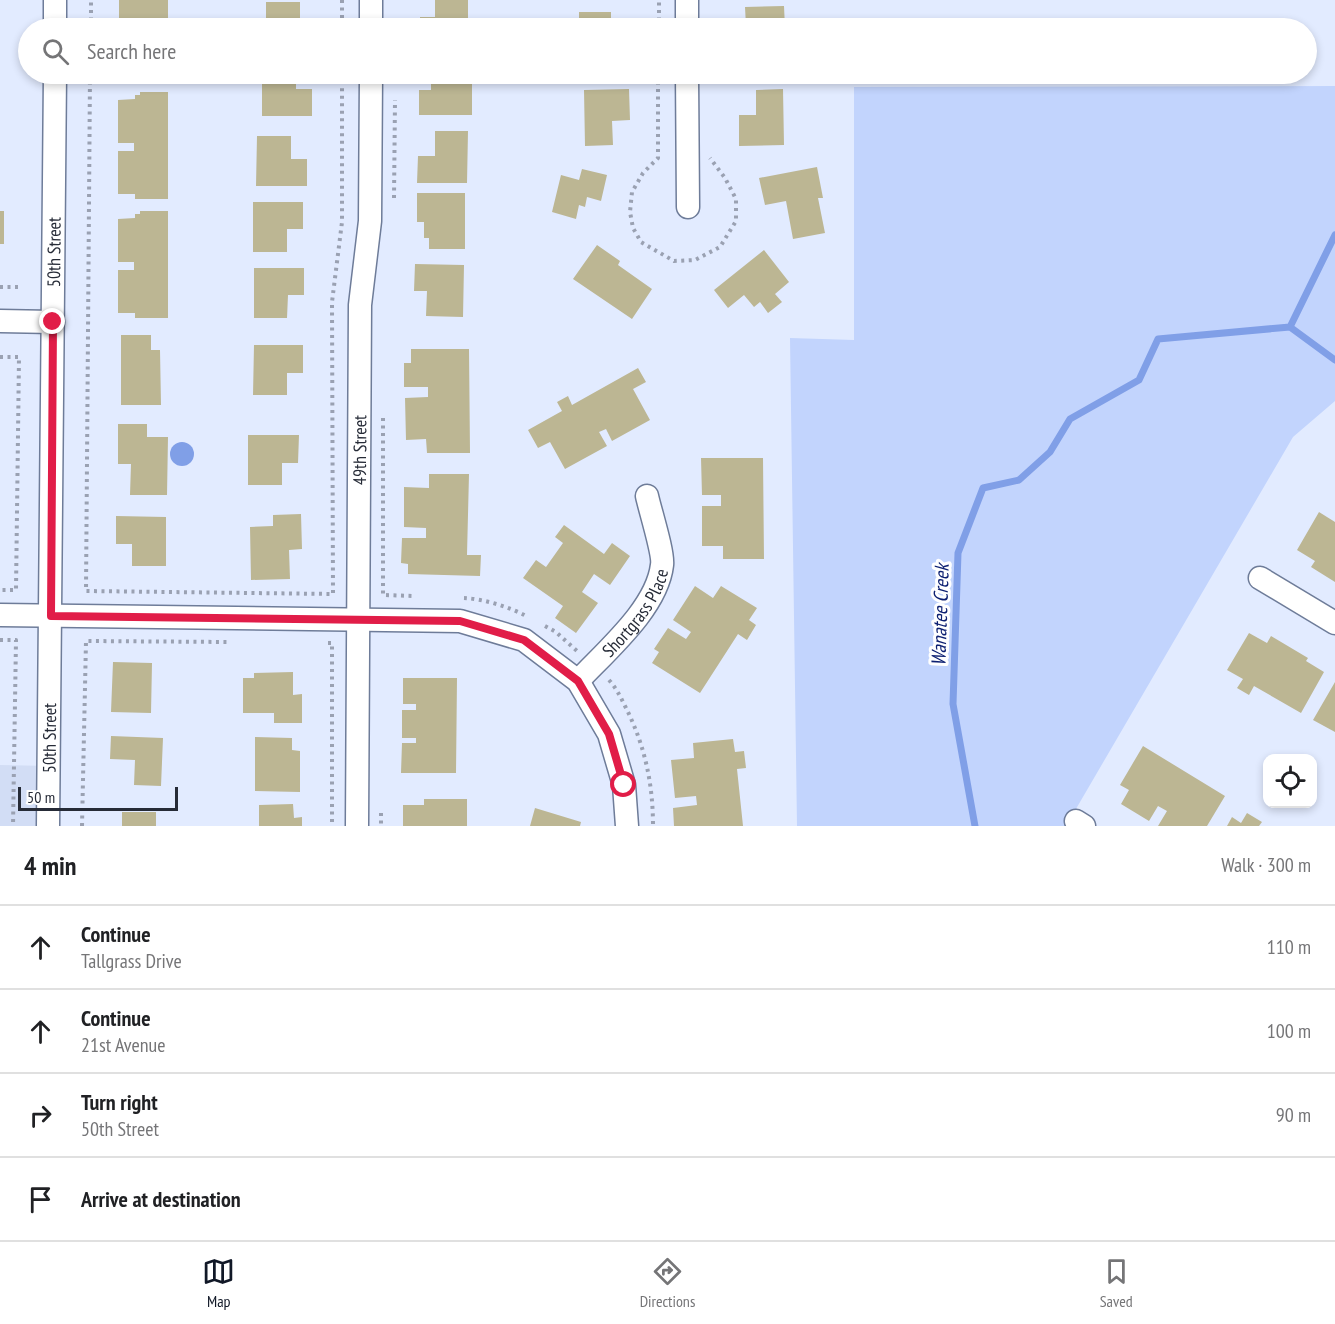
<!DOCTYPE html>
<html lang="en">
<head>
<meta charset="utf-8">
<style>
	body { margin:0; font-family:"PT Sans Narrow",sans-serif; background:#f6f6f6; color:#202124 }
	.controls { position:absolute; right:18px; bottom:18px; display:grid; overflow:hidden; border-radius:12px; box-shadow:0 3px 9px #0003 }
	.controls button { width:54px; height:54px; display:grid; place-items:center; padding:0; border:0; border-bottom:2px solid #e0e0e0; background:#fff; color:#202124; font:30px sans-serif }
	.scale { position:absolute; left:18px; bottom:15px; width:160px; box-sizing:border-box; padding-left:6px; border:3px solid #262b37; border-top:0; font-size:16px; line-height:21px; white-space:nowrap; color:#262b37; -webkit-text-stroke:4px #fff; paint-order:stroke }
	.stop { position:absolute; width:18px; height:18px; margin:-14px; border:4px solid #e11d48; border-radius:50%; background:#fff }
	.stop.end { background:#e11d48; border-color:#fff; box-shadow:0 2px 6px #0008 }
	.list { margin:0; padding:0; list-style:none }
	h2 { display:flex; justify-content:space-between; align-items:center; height:78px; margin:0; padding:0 24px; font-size:26px }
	h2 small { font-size:20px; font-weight:400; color:#757577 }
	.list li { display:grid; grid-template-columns:39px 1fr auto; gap:18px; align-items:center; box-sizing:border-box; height:84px; padding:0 24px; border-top:2px solid #e0e0e0 }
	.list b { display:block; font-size:22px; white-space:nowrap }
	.list p { margin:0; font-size:20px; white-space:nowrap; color:#757577 }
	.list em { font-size:20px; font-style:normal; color:#757577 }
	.icon { flex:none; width:33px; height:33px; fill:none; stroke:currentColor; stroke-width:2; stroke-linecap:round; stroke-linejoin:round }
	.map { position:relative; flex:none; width:1335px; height:826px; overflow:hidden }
	.search { position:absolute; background:#fff; box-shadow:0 3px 9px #0003; left:18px; right:18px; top:18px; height:66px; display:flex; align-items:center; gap:15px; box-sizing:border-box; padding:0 21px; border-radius:33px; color:#757577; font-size:22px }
	.sheet { height:414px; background:#fff }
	nav { display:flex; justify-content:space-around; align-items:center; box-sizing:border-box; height:84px; border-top:2px solid #e0e0e0; background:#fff; font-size:16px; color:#757577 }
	nav a { display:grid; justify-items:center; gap:3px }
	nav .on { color:#111827 }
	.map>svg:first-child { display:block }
	.built { fill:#d2ddf5 }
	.green { fill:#c2d4fd }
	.water { fill:#809fe7 }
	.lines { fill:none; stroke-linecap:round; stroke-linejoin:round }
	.stream { stroke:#809fe7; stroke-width:7 }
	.building { fill:#bcb693 }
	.minor-casing { stroke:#6e7c99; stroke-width:25 }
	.path { stroke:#9aa1b2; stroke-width:4; stroke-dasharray:3 4.5; stroke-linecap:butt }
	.minor { stroke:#fff; stroke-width:22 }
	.route { stroke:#e11d48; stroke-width:8 }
	.labels { text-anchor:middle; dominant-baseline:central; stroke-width:6; stroke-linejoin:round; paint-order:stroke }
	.street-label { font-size:18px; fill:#262b37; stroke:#fff }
	.water-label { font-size:20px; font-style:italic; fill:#0c1f71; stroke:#fff }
</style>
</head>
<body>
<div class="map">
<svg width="1335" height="826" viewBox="0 0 1335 826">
	<rect width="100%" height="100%" fill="#e2ebff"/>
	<path class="built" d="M 0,765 L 50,766 L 48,826 L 0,826 Z"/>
	<path class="green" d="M 1335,86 L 1335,401 L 1293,437 L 1066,826 L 797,826 L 790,338 L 854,340 L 854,87 Z"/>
	<path class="water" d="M170 454a12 12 0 1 1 24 0a12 12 0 1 1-24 0Z"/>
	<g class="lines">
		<path class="stream" d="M 1290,327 L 1335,360
			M 975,826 L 953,704 L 958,553 L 983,488 L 1019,480 L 1050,452 L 1070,419 L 1139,380 L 1158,339 L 1290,327 L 1335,235"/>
	</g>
	<path class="building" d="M 119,0 L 168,0 L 168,28 L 135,28 L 135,25 L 119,25 Z
		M 435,0 L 468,0 L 468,28 L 420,28 L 420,17 L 435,17 Z
		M 266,2 L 300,2 L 300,25 L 316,25 L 316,28 L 266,28 Z
		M 784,6 L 785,28 L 757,28 L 757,26 L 746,26 L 745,7 Z
		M 579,12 L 611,12 L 611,28 L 579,28 Z
		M 118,74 L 169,74 L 169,81 L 136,81 L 136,76 L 119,76 Z
		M 262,74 L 296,74 L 296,89 L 312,89 L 312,116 L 262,116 Z
		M 431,74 L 472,74 L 472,115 L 419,115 L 419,90 L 431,90 Z
		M 629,89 L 630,120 L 612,121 L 613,145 L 585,146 L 584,90 Z
		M 783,89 L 784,145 L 739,146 L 739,115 L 756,115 L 756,90 Z
		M 140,92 L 168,92 L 168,199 L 135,199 L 135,194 L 118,194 L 118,151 L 134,151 L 134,143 L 118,143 L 118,100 L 135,99 L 135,95 L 140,95 Z
		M 435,131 L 468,131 L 467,183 L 417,183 L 418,156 L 435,156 Z
		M 257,136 L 291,136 L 291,159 L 307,159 L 307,186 L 256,186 Z
		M 817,167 L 823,198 L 818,198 L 825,233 L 793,239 L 786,201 L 765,205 L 759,178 Z
		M 582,169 L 607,175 L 601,201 L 587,197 L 585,207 L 579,205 L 576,219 L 552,212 L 561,175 L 579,180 Z
		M 417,193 L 465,193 L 465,249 L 429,249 L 429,238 L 424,238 L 424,222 L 417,222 Z
		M 253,202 L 303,202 L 303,229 L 287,229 L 287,252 L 253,252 Z
		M 0,211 L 4,211 L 4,244 L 0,244 Z
		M 140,211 L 168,211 L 168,318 L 135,318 L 135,313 L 118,313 L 118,270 L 134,270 L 134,262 L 118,262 L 118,219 L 135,218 L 135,214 L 140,214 Z
		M 597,245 L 620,261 L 618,265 L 652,289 L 632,319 L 573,279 Z
		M 764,250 L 789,282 L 775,294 L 782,302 L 768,313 L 760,302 L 754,307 L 744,295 L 728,308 L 714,290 Z
		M 415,264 L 464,265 L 463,317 L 426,316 L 427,291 L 414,291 Z
		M 254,268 L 304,268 L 304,295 L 288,295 L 287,318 L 254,318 Z
		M 121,335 L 151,335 L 151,350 L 160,350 L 161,405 L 121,405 Z
		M 254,345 L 303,345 L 303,373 L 287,373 L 287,395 L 253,395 Z
		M 411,349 L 469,349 L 470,453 L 427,453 L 426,439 L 406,440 L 405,398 L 428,397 L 428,387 L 404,387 L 404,363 L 411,363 Z
		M 638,368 L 646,382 L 633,389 L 650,420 L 612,441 L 606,429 L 599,432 L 607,446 L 565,469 L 550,442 L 538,448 L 528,430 L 562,411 L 557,402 L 568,396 L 572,405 Z
		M 118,424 L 147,424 L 147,437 L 168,437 L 167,495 L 130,495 L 131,464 L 118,464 Z
		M 248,435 L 299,435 L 298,463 L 282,463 L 282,485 L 248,485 Z
		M 701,458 L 763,458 L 764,559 L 723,559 L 723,546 L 702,546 L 702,506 L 721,506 L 721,495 L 702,495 Z
		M 429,474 L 469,474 L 467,555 L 481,555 L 480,576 L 408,574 L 408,564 L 401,563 L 402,538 L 426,538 L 426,528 L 404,527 L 404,487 L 429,488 Z
		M 1319,512 L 1335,522 L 1335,582 L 1311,567 L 1315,561 L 1297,550 Z
		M 301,514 L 302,549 L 289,550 L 290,579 L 251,580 L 250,527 L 273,526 L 273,515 Z
		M 116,516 L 166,517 L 166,566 L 132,566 L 132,544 L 116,544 Z
		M 564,525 L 604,554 L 612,543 L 630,556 L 610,585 L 594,574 L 582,592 L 598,603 L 576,633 L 555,618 L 563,606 L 523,578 L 536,560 L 546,567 L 563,543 L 555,537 Z
		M 695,586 L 713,598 L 721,586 L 757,608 L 749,620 L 756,625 L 747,640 L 738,634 L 700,693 L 652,663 L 659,652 L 654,649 L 668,628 L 686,639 L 691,632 L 673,620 Z
		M 1249,633 L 1267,643 L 1271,636 L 1308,658 L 1306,661 L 1324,672 L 1301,713 L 1254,686 L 1249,695 L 1237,688 L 1243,679 L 1227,670 Z
		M 113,662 L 152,663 L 151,713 L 111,712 Z
		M 293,672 L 293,695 L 302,694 L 302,723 L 274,723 L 274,713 L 243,713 L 243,678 L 254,678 L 254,673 Z
		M 403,678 L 457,678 L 456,773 L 401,773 L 402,743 L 416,743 L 416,738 L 402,738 L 402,710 L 416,710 L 416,704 L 403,704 Z
		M 1335,682 L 1335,732 L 1313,720 Z
		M 111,736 L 163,738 L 161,786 L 134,785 L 135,760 L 110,759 Z
		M 255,737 L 292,738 L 292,750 L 300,751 L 300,792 L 255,791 Z
		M 733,739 L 735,752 L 744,751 L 746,768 L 737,769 L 743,826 L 674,826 L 673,808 L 697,805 L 696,796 L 675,798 L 671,760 L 694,758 L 693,743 Z
		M 1143,746 L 1225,796 L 1207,826 L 1158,826 L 1167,811 L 1158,806 L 1149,821 L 1121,804 L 1129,790 L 1120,785 Z
		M 424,799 L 467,799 L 467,826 L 403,826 L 403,805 L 424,805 Z
		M 293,804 L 294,818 L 302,817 L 302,826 L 259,826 L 259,805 Z
		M 535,808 L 581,822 L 580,826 L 530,826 Z
		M 122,812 L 156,812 L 156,826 L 122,826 Z
		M 1247,813 L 1262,822 L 1259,826 L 1227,826 L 1232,817 L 1241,823 Z"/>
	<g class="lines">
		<defs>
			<g id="minor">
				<path d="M 687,0 L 687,28"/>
				<path d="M 55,28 L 55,0"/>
				<path d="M 371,28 L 371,0"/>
				<path d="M 687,74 L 688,207"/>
				<path d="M 0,321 L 53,322"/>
				<path d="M 1260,578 L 1335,623"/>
				<path d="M 0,615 L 460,621 L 524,640 L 578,681 L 609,734 L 624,785 L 627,826"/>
				<path id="s1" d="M 578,681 C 607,650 657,608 662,565 C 664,554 650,510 647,496"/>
				<path d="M 1076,821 L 1084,826"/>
				<path id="s2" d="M 48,826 L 55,74"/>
				<path id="s3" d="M 357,826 L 360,305 L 370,221 L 371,74"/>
			</g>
		</defs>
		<use href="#minor" class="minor-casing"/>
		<path class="path" d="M 342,0 L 342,28
			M 91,28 L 91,0
			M 659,28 L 659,0
			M 90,74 L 86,591 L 333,594 L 332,302 L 342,222 L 342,74
			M 658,74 L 658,158 L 643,173 L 632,192 L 630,212 L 633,228 L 641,242 L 674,261 L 695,260 L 720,247 L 736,221 L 736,199 L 725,178 L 710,158
			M 394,198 L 395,100
			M 0,287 L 19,287
			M 0,357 L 19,357 L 16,590 L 0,590
			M 383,418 L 383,595 L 414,596
			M 464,598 C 484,599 510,607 528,617
			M 545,626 L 556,632 L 577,651
			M 0,640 L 16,640 L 13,826
			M 328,643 L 332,643 L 332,826
			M 609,680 C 617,689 621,698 626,708 C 645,746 653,784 653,826
			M 381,813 L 381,826
			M 82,826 L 86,641 L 227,642"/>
		<use href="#minor" class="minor"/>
	</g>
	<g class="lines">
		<path class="route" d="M 53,322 L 51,616 L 460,621 L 524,640 L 578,681 L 609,734 L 624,785"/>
	</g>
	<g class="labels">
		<g class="street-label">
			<text stroke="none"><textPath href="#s2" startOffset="574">50th Street</textPath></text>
			<text stroke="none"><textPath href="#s3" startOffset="376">49th Street</textPath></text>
			<text stroke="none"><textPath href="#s1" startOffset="90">Shortgrass Place</textPath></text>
			<text stroke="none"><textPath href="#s2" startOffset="88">50th Street</textPath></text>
		</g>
		<g class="water-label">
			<text transform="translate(940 615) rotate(-88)">Wanatee Creek</text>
		</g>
	</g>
</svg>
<div class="controls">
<button><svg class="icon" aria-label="locate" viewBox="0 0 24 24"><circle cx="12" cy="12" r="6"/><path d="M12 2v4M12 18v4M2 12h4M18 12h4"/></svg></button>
</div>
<div class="scale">50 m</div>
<div class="stop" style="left:624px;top:785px"></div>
<div class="stop end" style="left:53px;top:322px"></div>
<div class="search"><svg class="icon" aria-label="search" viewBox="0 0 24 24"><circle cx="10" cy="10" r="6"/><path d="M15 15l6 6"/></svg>Search here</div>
</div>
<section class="sheet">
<h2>4 min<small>Walk · 300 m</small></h2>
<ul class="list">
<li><svg class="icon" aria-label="ahead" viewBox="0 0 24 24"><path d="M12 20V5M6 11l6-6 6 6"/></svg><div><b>Continue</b><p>Tallgrass Drive</p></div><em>110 m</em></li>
<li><svg class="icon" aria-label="ahead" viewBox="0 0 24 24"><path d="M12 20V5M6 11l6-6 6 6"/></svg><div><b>Continue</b><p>21st Avenue</p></div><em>100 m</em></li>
<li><svg class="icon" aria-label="right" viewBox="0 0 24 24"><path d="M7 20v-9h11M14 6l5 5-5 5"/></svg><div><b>Turn right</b><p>50th Street</p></div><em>90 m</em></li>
<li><svg class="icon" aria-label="arrive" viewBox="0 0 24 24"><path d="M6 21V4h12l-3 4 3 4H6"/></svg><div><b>Arrive at destination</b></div></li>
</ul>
</section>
<nav>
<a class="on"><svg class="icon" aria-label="map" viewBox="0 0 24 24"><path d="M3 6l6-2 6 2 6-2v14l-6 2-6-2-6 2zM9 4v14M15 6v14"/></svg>Map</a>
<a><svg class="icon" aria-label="directions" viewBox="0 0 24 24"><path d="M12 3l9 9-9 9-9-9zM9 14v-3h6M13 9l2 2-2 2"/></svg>Directions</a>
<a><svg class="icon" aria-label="saved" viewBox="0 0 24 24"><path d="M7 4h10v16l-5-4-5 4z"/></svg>Saved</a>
</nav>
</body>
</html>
